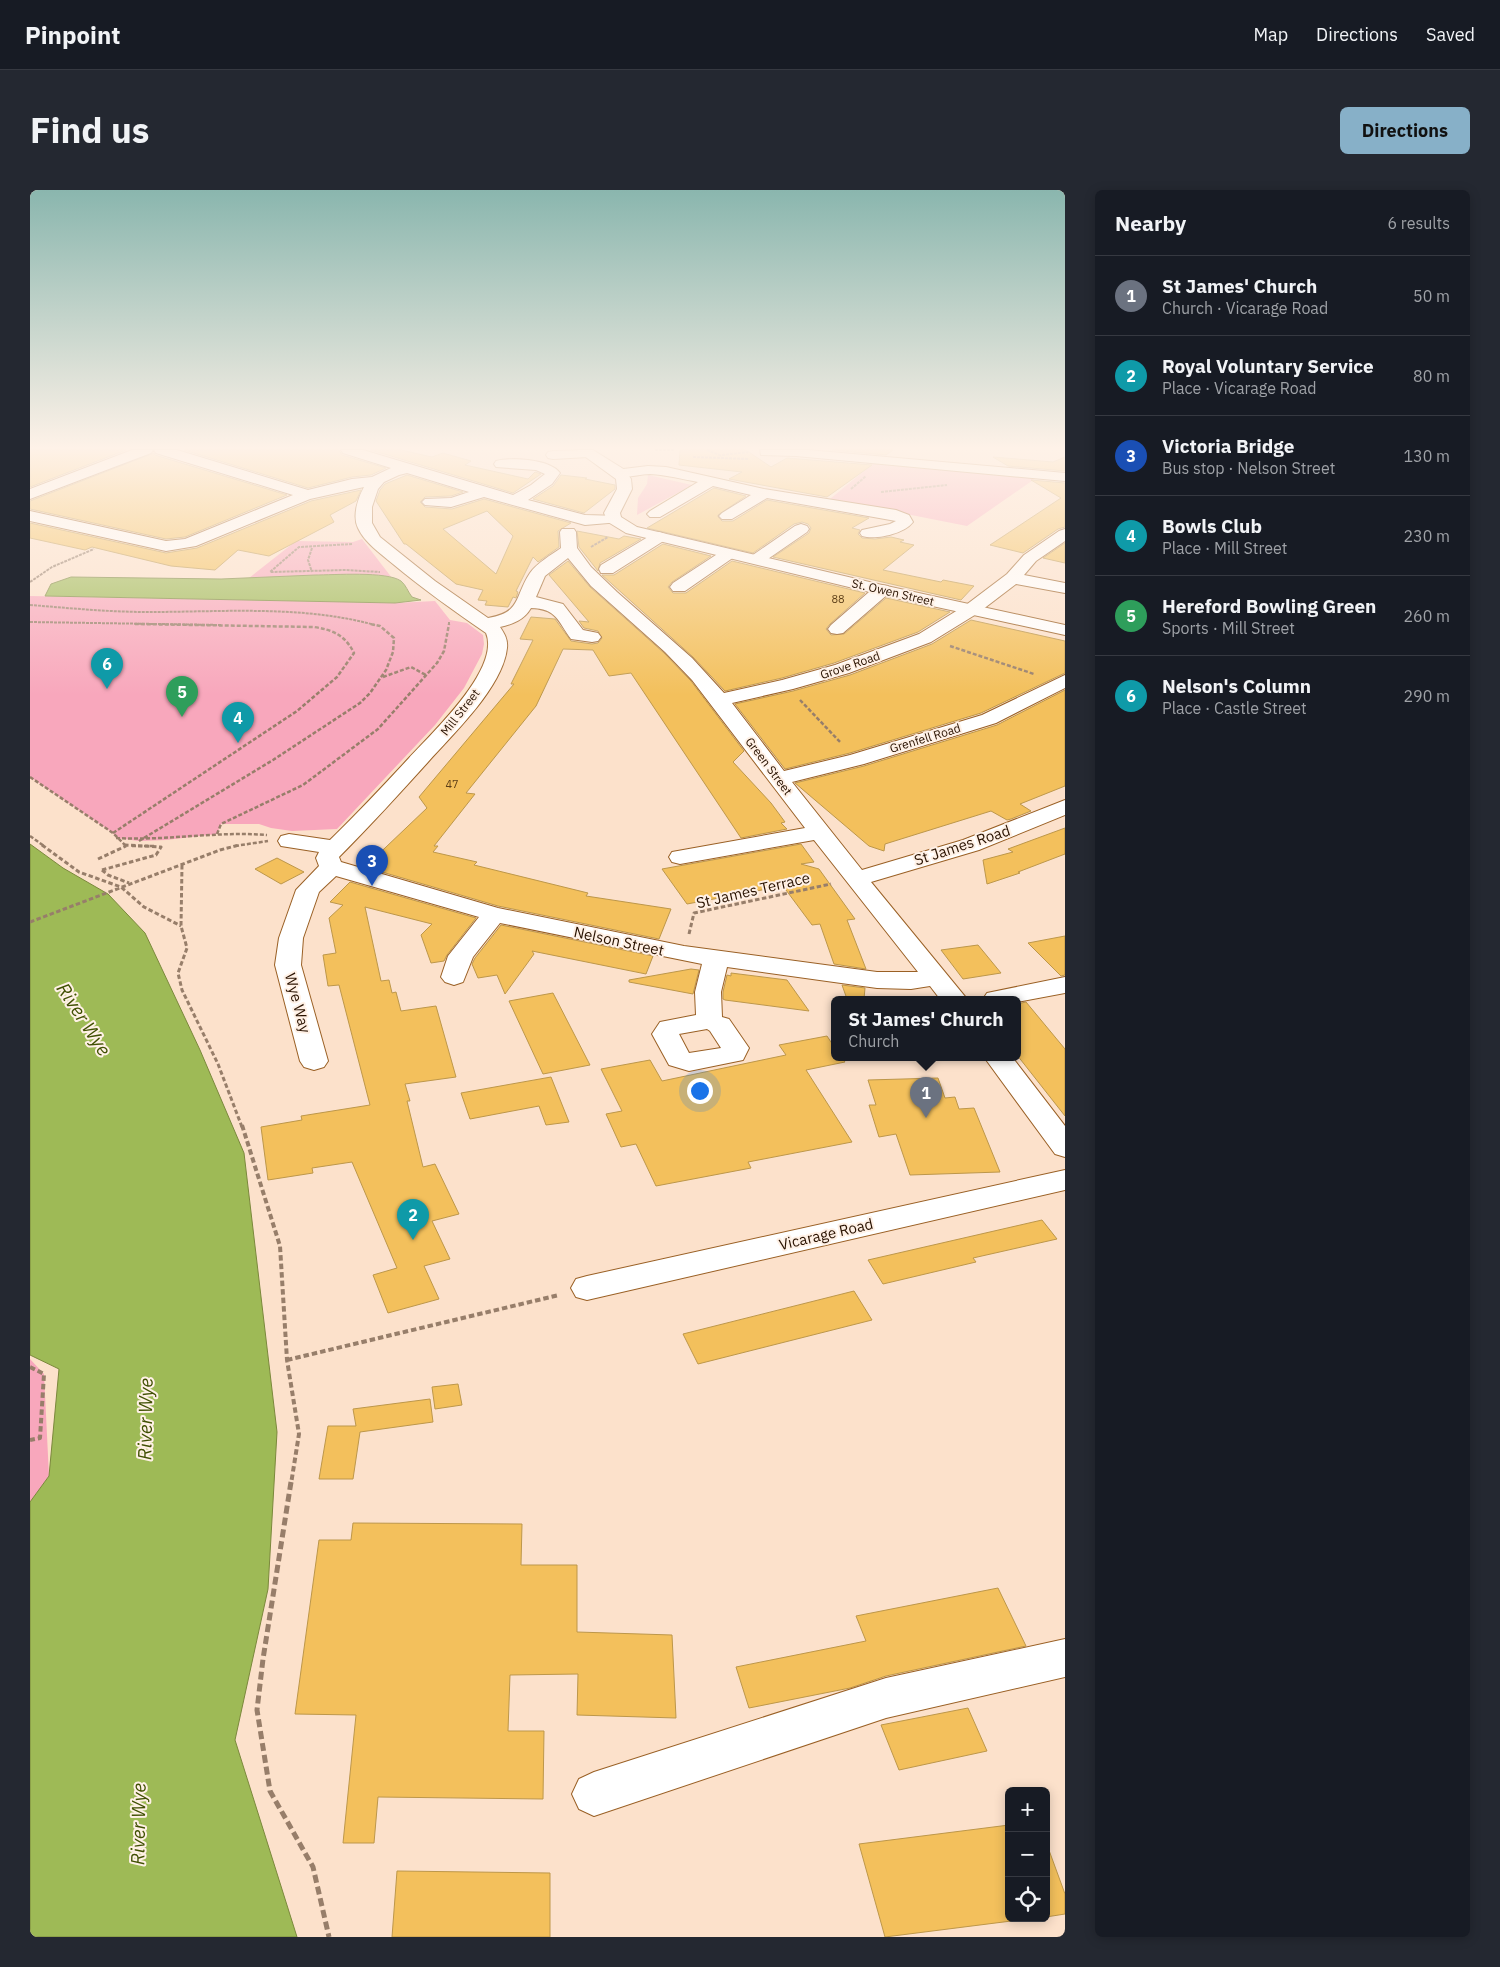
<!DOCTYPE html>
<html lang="en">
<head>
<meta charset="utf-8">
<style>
	body { margin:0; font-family:"IBM Plex Sans",sans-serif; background:#242831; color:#f1f3f6 }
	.controls { position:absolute; right:15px; bottom:15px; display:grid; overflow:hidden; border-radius:8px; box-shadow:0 2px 12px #0003 }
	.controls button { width:45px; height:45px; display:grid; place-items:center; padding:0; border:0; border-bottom:1px solid #363941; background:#171b24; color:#f1f3f6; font:25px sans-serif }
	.you { position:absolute; left:669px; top:900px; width:18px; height:18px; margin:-12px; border:4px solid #fff; border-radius:50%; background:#1a73e8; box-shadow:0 0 0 8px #1a73e833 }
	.badge { display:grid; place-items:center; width:32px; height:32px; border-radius:50%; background:#87b0c8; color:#fff; font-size:16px; font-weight:700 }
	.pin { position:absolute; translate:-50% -41px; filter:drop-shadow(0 1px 2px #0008) }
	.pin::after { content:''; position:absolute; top:26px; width:18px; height:15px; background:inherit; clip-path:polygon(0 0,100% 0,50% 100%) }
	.popup { position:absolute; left:801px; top:806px; width:190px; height:65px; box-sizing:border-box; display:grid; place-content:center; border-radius:8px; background:#171b24; filter:drop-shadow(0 1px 4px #0005); font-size:16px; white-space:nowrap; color:#9ea1a6 }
	.popup b { font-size:19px; color:#f1f3f6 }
	.popup::after { content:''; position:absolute; left:50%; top:100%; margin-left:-10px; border:10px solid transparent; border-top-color:#171b24 }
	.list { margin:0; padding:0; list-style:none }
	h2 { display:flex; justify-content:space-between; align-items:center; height:65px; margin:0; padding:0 20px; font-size:21px }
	h2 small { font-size:16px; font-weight:400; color:#9ea1a6 }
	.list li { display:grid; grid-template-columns:32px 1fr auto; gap:15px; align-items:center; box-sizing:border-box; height:80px; padding:0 20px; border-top:1px solid #363941 }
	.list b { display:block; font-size:19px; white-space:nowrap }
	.list p { margin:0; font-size:16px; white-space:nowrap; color:#9ea1a6 }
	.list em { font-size:16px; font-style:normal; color:#9ea1a6 }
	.icon { flex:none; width:28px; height:28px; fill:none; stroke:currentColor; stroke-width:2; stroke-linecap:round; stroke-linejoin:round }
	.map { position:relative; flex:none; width:1035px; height:1747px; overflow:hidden; border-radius:8px }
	header { display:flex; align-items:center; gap:30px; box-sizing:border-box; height:70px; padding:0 25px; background:#171b24; border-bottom:1px solid #363941 }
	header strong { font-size:24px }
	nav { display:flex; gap:28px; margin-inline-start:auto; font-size:18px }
	.intro { display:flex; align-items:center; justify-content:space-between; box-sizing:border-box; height:120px; padding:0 30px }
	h1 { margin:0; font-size:35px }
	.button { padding:12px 22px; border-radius:8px; background:#87b0c8; color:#111; font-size:18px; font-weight:700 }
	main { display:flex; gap:30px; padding:0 30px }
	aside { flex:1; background:#171b24; border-radius:8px; box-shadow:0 2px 12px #0003 }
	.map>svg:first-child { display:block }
	.green { fill:#f8a7bc }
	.water { fill:#9eba56; stroke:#7b883c }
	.building { fill:#f3c05c; stroke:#bd974a; fill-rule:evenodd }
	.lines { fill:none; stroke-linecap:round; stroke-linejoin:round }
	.minor-casing { stroke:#9a6025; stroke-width:2 }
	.highway-casing { stroke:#9a6025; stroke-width:2 }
	.path-far4 { stroke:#977e6a; stroke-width:2; stroke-dasharray:3 1; stroke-linecap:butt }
	.path-far3 { stroke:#977e6a; stroke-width:2.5; stroke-dasharray:4 2; stroke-linecap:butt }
	.path-far2 { stroke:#977e6a; stroke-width:3; stroke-dasharray:4.5 2.5; stroke-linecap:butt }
	.path-far1 { stroke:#977e6a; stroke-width:4; stroke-dasharray:5.5 3; stroke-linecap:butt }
	.path { stroke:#977e6a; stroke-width:5; stroke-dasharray:8 4; stroke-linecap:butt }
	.minor { fill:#fff; fill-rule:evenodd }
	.highway { fill:#fff; fill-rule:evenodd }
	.labels { text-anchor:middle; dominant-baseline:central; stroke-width:4; stroke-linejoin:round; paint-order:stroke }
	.far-number-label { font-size:11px; fill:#5c3e17 }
	.far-street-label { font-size:12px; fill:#291200; stroke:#fff1e6 }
	.street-label { font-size:15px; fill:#291200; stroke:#fff1e6 }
	.near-water-label { font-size:19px; font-style:italic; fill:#405003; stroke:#fff1e6 }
</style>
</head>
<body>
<header>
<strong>Pinpoint</strong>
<nav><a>Map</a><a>Directions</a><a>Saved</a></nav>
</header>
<div class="intro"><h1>Find us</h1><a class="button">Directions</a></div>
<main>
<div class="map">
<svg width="1035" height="1747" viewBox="0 0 1035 1747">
	<rect width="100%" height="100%" fill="#fce1cb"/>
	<path class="green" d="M 845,272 L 1006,288 L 937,336 L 800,309 Z
		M 618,285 L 662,295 L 607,325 L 608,308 L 617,294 Z
		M 332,349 L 362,388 L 337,385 L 219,388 L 266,351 L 323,352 Z
		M 0,406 L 365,413 L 405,411 L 420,430 L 437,433 L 453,445 L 454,454 L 452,464 L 434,498 L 405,535 L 307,639 L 262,641 L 241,638 L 229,634 L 191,634 L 187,644 L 136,650 L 109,651 L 86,648 L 83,643 L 0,587 Z
		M 0,1169 L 14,1184 L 19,1286 L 0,1312 Z"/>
	<path class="water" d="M 285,385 C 303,385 357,381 371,391 C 376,395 378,402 382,407 L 391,410 L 365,413 L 15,406 L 21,394 L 41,387 L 191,389 Z
		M 0,654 L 33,678 L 78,704 L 115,743 L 170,860 L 214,963 L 247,1242 L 238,1399 L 205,1550 L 267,1747 L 0,1747 L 0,1312 L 19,1286 L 29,1179 L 0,1165 Z"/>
	<path class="building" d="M 0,260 L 96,260 L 0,297 Z
		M 154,260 L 309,260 L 312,265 L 356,278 L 341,285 L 322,287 L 278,298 Z
		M 341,260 L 371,260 L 402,267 L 413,263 L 441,271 L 435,275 L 498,289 L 505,282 L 511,284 L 483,303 Z
		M 650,260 L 716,260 L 741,277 L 757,268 L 842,275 L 797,307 L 699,289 L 712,282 L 649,275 Z
		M 802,260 L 863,260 L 856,265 Z
		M 124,263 L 125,265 L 257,305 L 155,347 L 136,349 L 0,319 L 0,311 Z
		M 963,267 L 1023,272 L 1035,267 L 1035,281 L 978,276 Z
		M 377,285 L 433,302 L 421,306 L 395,307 L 390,312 L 395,317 L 422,319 L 454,309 L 541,333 L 528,341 L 529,357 L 508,372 L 503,367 L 486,401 L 488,402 L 486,408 L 483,407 L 478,417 L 455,415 L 457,411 L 448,410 L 453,400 L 426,394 L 376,354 L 374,354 L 346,311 L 350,300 L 355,294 ZM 457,321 L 483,346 L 466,384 L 413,339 Z
		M 531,285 L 557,288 L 555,289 L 585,295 L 585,299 L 554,323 L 503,309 L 523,296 Z
		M 1001,290 L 1035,293 L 1035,337 L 1028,339 L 993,363 L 960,355 L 1031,308 Z
		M 684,298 L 716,306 L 688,325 L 688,327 L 692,331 L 703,331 L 737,310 L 839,328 L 822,338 L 830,340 L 828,344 L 832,348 L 845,349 L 861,347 L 874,350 L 870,352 L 884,355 L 853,380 L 911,392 L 913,390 L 944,396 L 931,410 L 743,367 L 779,343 L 781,338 L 778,334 L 772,332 L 764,334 L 723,363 L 617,338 Z
		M 331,300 L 326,311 L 300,325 L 304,332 L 239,366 L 208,360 L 185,380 L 141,376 L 62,357 L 55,360 L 0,348 L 0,333 L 136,363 L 167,358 L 281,311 Z
		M 547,341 L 589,349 L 594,346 L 611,349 L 570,373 L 568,381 L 549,357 Z
		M 1035,353 L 1035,373 L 1013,368 Z
		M 633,354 L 681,366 L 642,392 L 638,397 L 643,403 L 656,403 L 702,371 L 835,403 L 800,434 L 796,439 L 801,445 L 814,444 L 856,408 L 920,422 L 888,442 L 804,473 L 752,488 L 695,501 L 663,467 L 572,385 L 584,385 Z
		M 538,371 L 560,397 L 634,463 L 661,491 L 714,561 L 703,572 L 741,613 L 755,632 L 751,633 L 757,639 L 711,648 L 601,483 L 579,486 L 563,460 L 533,459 L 506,516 L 436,603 L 445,604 L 404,656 L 408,656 L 403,662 L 447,672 L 444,675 L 558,703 L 556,706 L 641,719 L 629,749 L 468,716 L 335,677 L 397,618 L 389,607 L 484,494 L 481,494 L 503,450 L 490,449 L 501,427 L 525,429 L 541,451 L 562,454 L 568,453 L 572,448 L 568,441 L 554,438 L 549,431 L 559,432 L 519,385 Z
		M 941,430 L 1035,451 L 1035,483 L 951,523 L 820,563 L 755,579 L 705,514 L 763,501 L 820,485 L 902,454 Z
		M 1035,500 L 1035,596 L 990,614 L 1001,621 L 981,629 L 977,630 L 961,621 L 855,654 L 854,661 L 839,656 L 765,593 L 834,576 L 967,535 Z
		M 1035,638 L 1035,664 L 988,682 L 990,683 L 957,694 L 953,670 L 983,662 L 978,659 Z
		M 771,654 L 784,672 L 771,674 L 789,679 L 825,729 L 817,730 L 836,779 L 804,774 L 790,734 L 782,735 L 753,696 L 657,714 L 632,679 Z
		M 247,668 L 274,682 L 251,694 L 225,679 Z
		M 320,692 L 446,728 L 417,765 L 414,771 L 401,773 L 391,745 L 402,734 L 335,717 L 351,791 L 359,790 L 362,803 L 366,802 L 371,821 L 406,816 L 426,887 L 375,894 L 380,911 L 377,911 L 393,977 L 405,974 L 429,1024 L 402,1031 L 420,1069 L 394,1076 L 409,1109 L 358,1123 L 343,1085 L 367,1078 L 322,972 L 282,978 L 283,983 L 238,990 L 231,937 L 272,930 L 271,926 L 340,915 L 309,795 L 298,796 L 293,765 L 306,763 L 299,728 L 313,715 L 300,712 Z
		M 471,735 L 623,766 L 616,784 L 502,761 L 504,764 L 475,804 L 467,785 L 448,788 L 442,774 L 445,768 Z
		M 1035,746 L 1035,785 L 1031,786 L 998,753 Z
		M 948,755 L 971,783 L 933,789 L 911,760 Z
		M 661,779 L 669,780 L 663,804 L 599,792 L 599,790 Z
		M 701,783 L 757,790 L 779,821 L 695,810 L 693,809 L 693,802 L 697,785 L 701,786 Z
		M 812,795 L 835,798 L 834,809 L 817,809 Z
		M 523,803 L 560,875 L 513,884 L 479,811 Z
		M 996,812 L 1035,859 L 1035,926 L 987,865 L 987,814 Z
		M 797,846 L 805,858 L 805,867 L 811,867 L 815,872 L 776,880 L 822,952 L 718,972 L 721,978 L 626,996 L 606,954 L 591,957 L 576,924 L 592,921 L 571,879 L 620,870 L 632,891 L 756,865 L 749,855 Z
		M 521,887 L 539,932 L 516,935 L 509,916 L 440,929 L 431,903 Z
		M 908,888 L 915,908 L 925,907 L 929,919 L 944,918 L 970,982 L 880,985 L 866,944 L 849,947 L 839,915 L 846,915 L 838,890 Z
		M 1012,1030 L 1027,1049 L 943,1068 L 946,1072 L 853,1094 L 838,1070 Z
		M 824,1101 L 842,1130 L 668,1174 L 653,1144 Z
		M 428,1194 L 432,1215 L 405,1219 L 402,1197 Z
		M 400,1209 L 403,1232 L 330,1242 L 323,1289 L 289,1289 L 298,1236 L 326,1236 L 323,1219 Z
		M 323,1333 L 492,1334 L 491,1375 L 547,1375 L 547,1442 L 642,1445 L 646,1528 L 547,1525 L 548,1484 L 480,1485 L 478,1541 L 514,1541 L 513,1609 L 348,1607 L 344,1653 L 313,1653 L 326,1525 L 265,1524 L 289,1350 L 321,1350 Z
		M 968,1398 L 996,1456 L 856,1486 L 820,1498 L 719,1518 L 706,1477 L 836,1451 L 826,1426 Z
		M 938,1518 L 957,1561 L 869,1580 L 851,1535 Z
		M 979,1635 L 979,1728 L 1005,1728 L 855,1747 L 829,1654 Z
		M 1016,1652 L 1035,1704 L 1035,1724 L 1016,1727 Z
		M 367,1681 L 520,1683 L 520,1747 L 362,1747 Z"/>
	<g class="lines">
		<defs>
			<path id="minor" d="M 102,260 L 123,260 L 121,263 L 0,309 L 0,299 Z
				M 124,260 L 147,260 L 278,300 L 322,289 L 342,287 L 361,278 L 313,263 L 311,260 L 333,260 L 483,305 L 501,295 L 515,284 L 506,280 L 466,277 L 464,274 L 466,271 C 482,267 520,269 530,283 L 522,294 L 498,310 L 555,325 L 590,326 L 592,329 L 590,332 L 555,335 L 454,307 L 421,317 L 395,315 L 392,312 L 395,309 L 421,308 L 439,302 L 377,283 L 369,285 L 354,292 L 348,299 L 342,317 L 342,333 L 350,347 L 405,391 L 458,428 C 492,422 484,407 500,383 C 507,373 521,365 531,358 L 530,342 L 532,339 L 544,339 L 546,342 L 547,358 L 561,377 L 587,402 L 662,468 L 694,503 L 752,490 L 805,475 L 889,444 L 936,415 L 977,384 L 994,365 L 1029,341 L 1035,339 L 1035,351 L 1006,371 L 994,385 L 1035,393 L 1035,403 L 986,394 L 948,423 L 901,452 L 819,483 L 763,499 L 702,513 L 754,581 L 820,565 L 952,525 L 1035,485 L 1035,498 L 966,533 L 834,574 L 762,592 L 832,680 L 933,650 L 1035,610 L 1035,625 L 949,660 L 841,692 L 937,809 L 910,809 L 900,796 L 881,799 L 847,798 L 697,777 L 691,802 L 692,827 L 699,829 L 719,858 L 713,870 L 659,881 L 639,875 L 622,844 L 630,832 L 666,825 L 665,802 L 672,774 L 470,733 L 443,767 L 433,792 L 424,795 L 415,792 L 411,787 L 418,766 L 449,727 L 306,686 L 289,702 L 273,748 L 271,775 L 298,871 L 294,877 L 284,880 L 274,877 L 270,871 L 245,775 L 249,748 L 266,700 L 289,676 L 286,668 L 289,662 L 251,656 L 248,651 L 251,646 L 259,644 L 300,650 C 327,624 353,596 379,568 C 401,544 471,479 456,443 C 424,421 393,399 363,374 C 350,363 335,353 328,338 C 322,326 328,308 334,297 L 280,309 L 166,356 L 136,361 L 0,331 L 0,321 L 136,351 L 155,349 L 263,305 L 126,263 ZM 538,368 L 561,396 L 635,462 L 662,490 L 775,638 L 642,662 L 639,667 L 642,672 L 650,674 L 784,650 L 888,782 L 847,782 L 654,756 L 468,718 L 311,672 L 309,667 C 340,636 369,604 398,572 C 423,544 473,497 477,458 C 478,449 474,443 470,437 C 483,434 494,430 501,418 C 527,419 527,430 541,449 L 562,452 L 568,451 L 571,447 L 568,443 L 553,440 L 533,414 L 506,407 L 515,386 ZM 677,839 L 680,841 L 691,858 L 659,863 L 649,844 Z
				M 563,260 L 565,263 L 563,266 L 558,267 L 523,269 L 518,268 L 516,265 L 518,262 L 523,261 Z
				M 730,260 L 778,260 L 1035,283 L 1035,291 L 766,266 L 731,265 Z
				M 618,276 L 636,277 L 734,299 L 866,320 L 879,325 L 883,332 C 874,344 846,350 832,346 L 830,343 L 832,340 L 860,334 L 866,331 L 737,308 L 702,329 L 692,329 L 689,326 L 692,323 L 721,305 L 683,296 L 630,327 L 620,327 L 617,324 L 620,321 L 668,292 C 652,289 637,285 620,284 C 609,284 596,289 585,286 L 583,283 L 585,280 Z
				M 771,334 L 777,336 L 779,339 L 777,342 L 732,373 L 720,373 L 718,370 L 720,367 L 765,336 Z
				M 629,342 L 635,344 L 637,347 L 635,350 L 583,383 L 571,383 L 569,379 L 571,375 L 623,344 Z
				M 698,359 L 704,361 L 706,364 L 704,367 L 655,401 L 643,401 L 640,397 L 643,393 L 692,361 Z
				M 852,395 L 858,396 L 861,400 L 858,404 L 813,443 L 807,444 L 801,443 L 798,439 L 801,435 L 846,396 Z
				M 1035,787 L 1035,803 L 987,812 L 987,809 L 953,809 L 957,803 Z
				M 954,867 L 982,867 L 1035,936 L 1035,967 L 1025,964 Z
				M 1035,980 L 1035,1000 L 557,1110 L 546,1107 L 541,1098 L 546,1089 L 557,1086 Z
				M 1035,1449 L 1035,1487 L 856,1528 L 564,1626 L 549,1619 L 542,1604 L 549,1589 L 564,1582 L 856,1488 Z"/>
			<path id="highway" d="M 546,260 L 563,260 L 595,280 L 601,289 L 602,299 L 590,323 L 591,327 L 607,337 L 852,395 L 1035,435 L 1035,445 L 852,405 L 596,343 L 578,332 L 574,323 L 587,299 L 586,289 Z"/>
		</defs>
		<use href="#minor" class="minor-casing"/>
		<use href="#highway" class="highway-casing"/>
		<path class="path-far4" d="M 625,260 L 645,260
			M 677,260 L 692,266
			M 692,265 L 718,262
			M 663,267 L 719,269
			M 821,299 L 836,286
			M 851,302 L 917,295
			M 322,354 L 269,357 L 240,382 L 316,380 L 350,382
			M 561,357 L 578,347
			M 282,358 L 278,370 L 282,382
			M 0,392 L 22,377 L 64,359
			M 0,415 C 39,418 78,422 118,422 C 192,422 272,415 345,435
			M 0,432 L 191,435
			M 419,435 L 419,432"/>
		<path class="path-far3" d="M 920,456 L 1004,484
			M 353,487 L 381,477 L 396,485
			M 770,510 L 811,553
			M 0,587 L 83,643 L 96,656
			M 83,643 L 267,521 L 307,487 L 324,463 C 315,445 303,440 284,437 L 105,434
			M 187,644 L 191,634 L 273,595 L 348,539 L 407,473 L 414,461 L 419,434
			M 0,646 L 14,656
			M 86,648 C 137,651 186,641 237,645
			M 109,651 L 243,570 L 330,513 L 340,503 L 356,480 L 363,462 L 364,448 L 350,436 L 340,434
			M 102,656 L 124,656
			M 205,656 L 238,651"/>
		<path class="path-far2" d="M 12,655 L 49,682 L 91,697 L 114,717 L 151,736
			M 68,669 L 96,656
			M 152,675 L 151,736 L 157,758 L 148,783 L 152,800 L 188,874 L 212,937
			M 72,680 L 126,665 L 131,657 L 95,655
			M 72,680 L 78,685 L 99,693
			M 0,732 L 190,660 L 209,655
			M 659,744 L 664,723 L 801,694"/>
		<path class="path-far1" d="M 212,935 L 250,1056 L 257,1170 L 269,1244 L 261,1294
			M 257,1170 L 529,1105
			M 0,1177 L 14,1184 L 10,1248 L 0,1250"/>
		<path class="path" d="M 261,1292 L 233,1469 L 227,1520 L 240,1601 L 283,1677 L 299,1747"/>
		<use href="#minor" class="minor"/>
		<use href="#highway" class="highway"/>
	</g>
	<linearGradient id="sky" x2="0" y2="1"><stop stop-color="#8ab6ae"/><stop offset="0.51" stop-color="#fef2e8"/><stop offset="1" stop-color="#fef2e8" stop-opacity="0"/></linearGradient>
	<rect width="1035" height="505" fill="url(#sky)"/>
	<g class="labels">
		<g class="far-number-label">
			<text x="808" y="409">88</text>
			<text x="422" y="594">47</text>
		</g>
		<g class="far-street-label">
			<text transform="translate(863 402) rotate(13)">St. Owen Street</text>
			<text transform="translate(820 475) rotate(-19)">Grove Road</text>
			<text transform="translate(430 522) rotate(-52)">Mill Street</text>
			<text transform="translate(895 548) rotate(-17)">Grenfell Road</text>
			<text transform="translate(739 576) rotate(53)">Green Street</text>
		</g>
		<g class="street-label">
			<text transform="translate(932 655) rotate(-18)">St James Road</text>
			<text transform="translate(723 700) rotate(-13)">St James Terrace</text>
			<text transform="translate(589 751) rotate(12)">Nelson Street</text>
			<text transform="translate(268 813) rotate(75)">Wye Way</text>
			<text transform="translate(796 1044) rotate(-13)">Vicarage Road</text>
		</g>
		<g class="near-water-label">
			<text transform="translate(54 829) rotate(57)">River Wye</text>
			<text transform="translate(115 1229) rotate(-89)">River Wye</text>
			<text transform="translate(108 1634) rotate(-89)">River Wye</text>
		</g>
	</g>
</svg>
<div class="controls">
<button>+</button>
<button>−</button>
<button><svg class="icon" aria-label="locate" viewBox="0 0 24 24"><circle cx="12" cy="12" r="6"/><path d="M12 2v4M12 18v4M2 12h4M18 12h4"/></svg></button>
</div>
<div class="you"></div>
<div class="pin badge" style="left:896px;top:928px;background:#6b7280">1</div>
<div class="popup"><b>St James' Church</b>Church</div>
<div class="pin badge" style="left:383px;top:1050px;background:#0f9aa8">2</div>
<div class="pin badge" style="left:342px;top:696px;background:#1a4fb4">3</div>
<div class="pin badge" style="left:208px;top:553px;background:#0f9aa8">4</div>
<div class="pin badge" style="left:152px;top:527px;background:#2e9e5b">5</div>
<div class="pin badge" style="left:77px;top:499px;background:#0f9aa8">6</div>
</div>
<aside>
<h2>Nearby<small>6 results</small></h2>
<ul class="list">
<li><span class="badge" style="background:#6b7280">1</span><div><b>St James' Church</b><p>Church · Vicarage Road</p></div><em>50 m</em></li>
<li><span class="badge" style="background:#0f9aa8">2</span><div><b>Royal Voluntary Service</b><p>Place · Vicarage Road</p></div><em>80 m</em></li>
<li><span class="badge" style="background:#1a4fb4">3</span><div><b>Victoria Bridge</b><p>Bus stop · Nelson Street</p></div><em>130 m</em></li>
<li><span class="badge" style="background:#0f9aa8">4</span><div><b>Bowls Club</b><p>Place · Mill Street</p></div><em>230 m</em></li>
<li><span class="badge" style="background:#2e9e5b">5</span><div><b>Hereford Bowling Green</b><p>Sports · Mill Street</p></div><em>260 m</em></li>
<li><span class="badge" style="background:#0f9aa8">6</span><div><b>Nelson's Column</b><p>Place · Castle Street</p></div><em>290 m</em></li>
</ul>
</aside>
</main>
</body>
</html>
